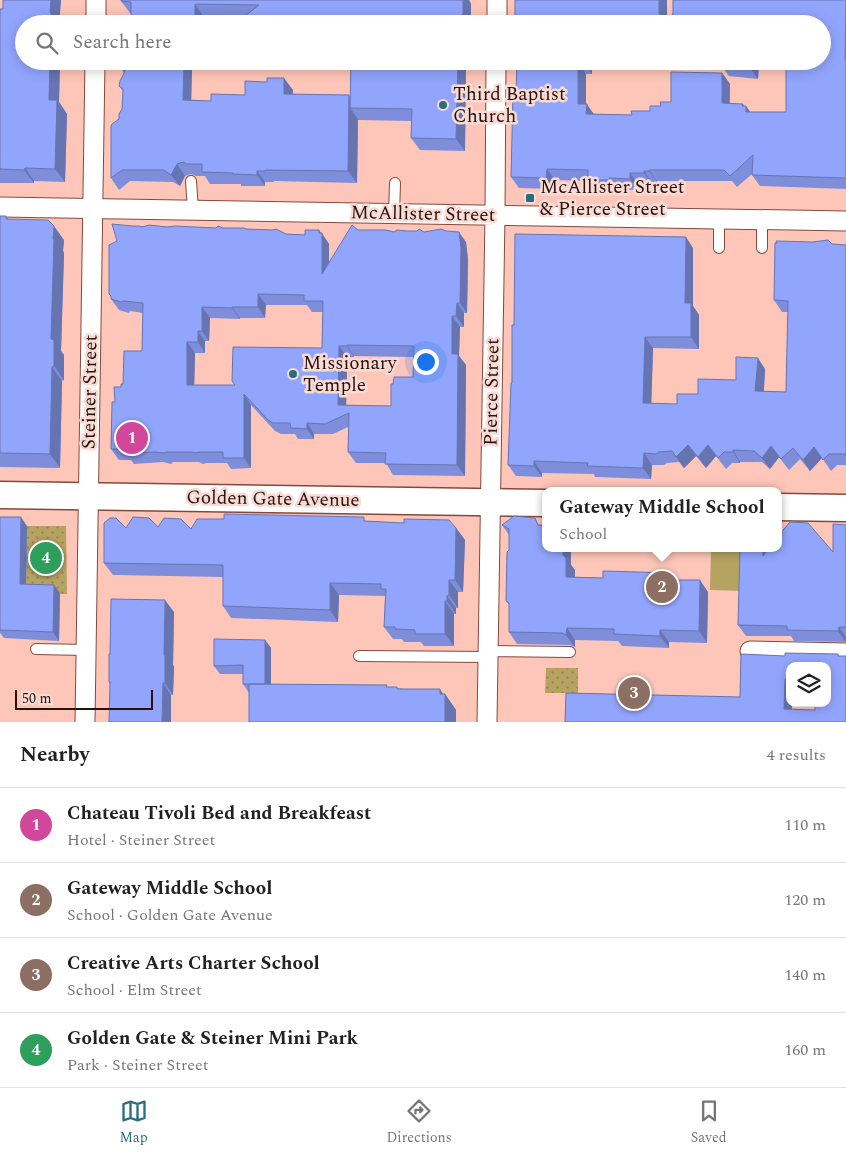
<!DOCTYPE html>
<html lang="en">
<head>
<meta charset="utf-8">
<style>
	body { margin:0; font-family:Spectral,serif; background:#f6f6f6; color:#222 }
	.controls { position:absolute; right:15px; bottom:15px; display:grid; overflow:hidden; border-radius:10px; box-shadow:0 2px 12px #0003 }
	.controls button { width:45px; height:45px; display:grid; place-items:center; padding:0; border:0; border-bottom:1px solid #e0e0e0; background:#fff; color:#222; font:25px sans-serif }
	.scale { position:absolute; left:15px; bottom:12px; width:138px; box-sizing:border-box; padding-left:5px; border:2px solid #28100b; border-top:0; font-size:14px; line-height:18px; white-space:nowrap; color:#28100b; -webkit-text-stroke:4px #f8dbd4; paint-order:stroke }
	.you { position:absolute; left:425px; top:361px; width:18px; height:18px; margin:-12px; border:4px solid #fff; border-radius:50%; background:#1a73e8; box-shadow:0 0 0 8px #1a73e833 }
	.badge { display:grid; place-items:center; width:32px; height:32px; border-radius:50%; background:#286e7c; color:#fff; font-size:16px; font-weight:700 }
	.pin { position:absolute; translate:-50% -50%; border:2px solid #fff; box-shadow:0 1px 5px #0006 }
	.popup { position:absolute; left:542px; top:487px; width:240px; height:65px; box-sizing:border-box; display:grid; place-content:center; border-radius:10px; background:#fff; filter:drop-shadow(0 1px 4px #0005); font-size:16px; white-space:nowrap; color:#767676 }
	.popup b { font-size:19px; color:#222 }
	.popup::after { content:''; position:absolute; left:50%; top:100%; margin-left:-10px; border:10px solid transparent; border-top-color:#fff }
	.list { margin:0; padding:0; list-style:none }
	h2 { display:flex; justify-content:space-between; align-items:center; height:65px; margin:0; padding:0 20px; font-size:21px }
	h2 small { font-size:16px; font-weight:400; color:#767676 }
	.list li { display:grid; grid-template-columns:32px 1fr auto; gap:15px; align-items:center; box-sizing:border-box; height:75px; padding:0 20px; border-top:1px solid #e0e0e0 }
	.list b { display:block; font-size:19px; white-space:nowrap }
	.list p { margin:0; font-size:16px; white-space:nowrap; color:#767676 }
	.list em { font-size:16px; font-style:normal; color:#767676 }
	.icon { flex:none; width:28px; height:28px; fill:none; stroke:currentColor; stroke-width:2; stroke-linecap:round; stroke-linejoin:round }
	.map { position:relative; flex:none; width:846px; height:722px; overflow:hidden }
	.search { position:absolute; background:#fff; box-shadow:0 2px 12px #0003; left:15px; right:15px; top:15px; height:55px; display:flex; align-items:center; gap:12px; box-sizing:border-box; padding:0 18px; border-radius:28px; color:#767676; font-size:19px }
	.sheet { height:365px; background:#fff }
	nav { display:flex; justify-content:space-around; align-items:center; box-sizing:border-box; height:70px; border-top:1px solid #e0e0e0; background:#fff; font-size:14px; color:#767676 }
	nav a { display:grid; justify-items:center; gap:2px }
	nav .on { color:#286e7c }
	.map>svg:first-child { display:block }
	.grass { fill:url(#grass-dots) }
	.pitch { fill:#b6a362 }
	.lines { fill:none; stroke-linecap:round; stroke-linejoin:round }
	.service-casing { stroke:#84493c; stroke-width:12 }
	.minor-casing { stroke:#84493c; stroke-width:21 }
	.secondary-casing { stroke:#84493c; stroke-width:29 }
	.service { stroke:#fff; stroke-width:10 }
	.minor { stroke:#fff; stroke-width:19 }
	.secondary { stroke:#fff; stroke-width:26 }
	.wall { fill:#7e8eda; fill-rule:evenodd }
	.shaded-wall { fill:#6674b1 }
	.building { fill:#92a5fd; stroke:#6674b1; fill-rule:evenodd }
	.poi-dot { fill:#286e7c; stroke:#f8dbd4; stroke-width:2 }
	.labels { text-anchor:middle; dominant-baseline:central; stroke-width:5; stroke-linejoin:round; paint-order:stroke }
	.poi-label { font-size:19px; fill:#28100b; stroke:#f8dbd4; text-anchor:start }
	.street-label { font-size:19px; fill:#28100b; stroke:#f8dbd4 }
</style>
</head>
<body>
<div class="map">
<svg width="846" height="722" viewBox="0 0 846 722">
	<defs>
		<pattern id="grass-dots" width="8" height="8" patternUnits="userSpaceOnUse" patternTransform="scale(1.25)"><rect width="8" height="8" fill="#b6a362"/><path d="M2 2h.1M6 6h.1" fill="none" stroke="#94834f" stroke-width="1.8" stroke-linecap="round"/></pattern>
	</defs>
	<rect width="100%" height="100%" fill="#fec6b9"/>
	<path class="grass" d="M 27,526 L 66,526 L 67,594 L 26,593 Z
		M 546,668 L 578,668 L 578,693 L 545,693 Z"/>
	<path class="pitch" d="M 711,548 L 745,548 L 744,591 L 710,590 Z"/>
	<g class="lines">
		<defs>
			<path id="service" d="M 674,61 L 706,62
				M 191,181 L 193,210
				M 394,214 L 395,183
				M 762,220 L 762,248
				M 719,248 L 719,219
				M 36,649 L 86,650
				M 488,651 L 570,652
				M 359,656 L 488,657"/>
			<path id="minor" d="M 96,24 L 96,0
				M 497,24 L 497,0
				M 0,207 L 846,221
				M 750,651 L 846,653
				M 85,722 L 95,61
				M 487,722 L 495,215 L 496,61"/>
			<path id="secondary" d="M 0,495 L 546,503
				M 778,507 L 846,508"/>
		</defs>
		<use href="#service" class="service-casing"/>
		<use href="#minor" class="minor-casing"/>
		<use href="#secondary" class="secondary-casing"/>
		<use href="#service" class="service"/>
		<use href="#minor" class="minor"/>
		<use href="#secondary" class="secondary"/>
	</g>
	<path class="wall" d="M 61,0 L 59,24 L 24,24 L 24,61 L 60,61 L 59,102 L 67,114 L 65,182 L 34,181 L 34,183 L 0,183 L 0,9 Z
		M 121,0 L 469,0 L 471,4 L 471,24 L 235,24 L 244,17 L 203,16 L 203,24 L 131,24 L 131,13 L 130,13 L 121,1 Z
		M 667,0 L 667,20 L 846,0 L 846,189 L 760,186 L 752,175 L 752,174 L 737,187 L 732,181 L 657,181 L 657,182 L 652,182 L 652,184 L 638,184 L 638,190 L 616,189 L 617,191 L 596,191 L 588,181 L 555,180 L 554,189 L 519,188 L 511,177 L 516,93 L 528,61 L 620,61 L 620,69 L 592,68 L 592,74 L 586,74 L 586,104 L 594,114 L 632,115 L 650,111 L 661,106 L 671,102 L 722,73 L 730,84 L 730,104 L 746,106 L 750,112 L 786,112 L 822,24 L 515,24 Z
		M 120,61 L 203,61 L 202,66 L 192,66 L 191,100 L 211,101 L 245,95 L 293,90 L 293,94 L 350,96 L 351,65 L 348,61 L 466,61 L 465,151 L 420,150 L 411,138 L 412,121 L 358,120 L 358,119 L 357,183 L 274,181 L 274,182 L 265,182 L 265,186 L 241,186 L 241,184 L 210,184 L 205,176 L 196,176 L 191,174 L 185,176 L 180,186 L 173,182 L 130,181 L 119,190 L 111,178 L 119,119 L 122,109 L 123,91 L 119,86 L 124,73 L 118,64 Z
		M 759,63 L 758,79 L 729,76 L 721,65 Z
		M 0,216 L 6,216 L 8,219 L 64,240 L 63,251 L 64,253 L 61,351 L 64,355 L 64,380 L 62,381 L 60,468 L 0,467 Z
		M 132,226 L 223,228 L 246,229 L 286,234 L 305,235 L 322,233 L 329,244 L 329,262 L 358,230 L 394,232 L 424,232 L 466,242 L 468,259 L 467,313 L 464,313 L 464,327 L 460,327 L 459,356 L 466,365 L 465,476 L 393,475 L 386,463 L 356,463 L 348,452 L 348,427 L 333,434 L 314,434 L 314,439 L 298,439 L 295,434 L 281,434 L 275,431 L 251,405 L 251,468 L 231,469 L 227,463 L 207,463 L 203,464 L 199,462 L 173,462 L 171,464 L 163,462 L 134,464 L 131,460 L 119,460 L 111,449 L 115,402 L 121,387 L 142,351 L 143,313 L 130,311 L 129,313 L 119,310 L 111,299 L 117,241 ZM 266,305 L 307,305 L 312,312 L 323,312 L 322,348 L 232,381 L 235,385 L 194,385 L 195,353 L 205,353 L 205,341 L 209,341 L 210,318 L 240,319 L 240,318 L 265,318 ZM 354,356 L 413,357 L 413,377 L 393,384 L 391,406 L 346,405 L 347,357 L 354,357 Z
		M 832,244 L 846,245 L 846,465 L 837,465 L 831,471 L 822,458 L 810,471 L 800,459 L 789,470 L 779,457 L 770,469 L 762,462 L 740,462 L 740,463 L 732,463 L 726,469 L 716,456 L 706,468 L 696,456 L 684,468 L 679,462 L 667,463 L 664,465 L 652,465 L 651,479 L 595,477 L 594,474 L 542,473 L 542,477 L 516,476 L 508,465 L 514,325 L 693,248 L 693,306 L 699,315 L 699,349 L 653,348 L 651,404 L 677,404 L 698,394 L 765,369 L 764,391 L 786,392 L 788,312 L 782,312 L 774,300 Z
		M 0,517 L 27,526 L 26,584 L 60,593 L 59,641 L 4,638 L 0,633 Z
		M 367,521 L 456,528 L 465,540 L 463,592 L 458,592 L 458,608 L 456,608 L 456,614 L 454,614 L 454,646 L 424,646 L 421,642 L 404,642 L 402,639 L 393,639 L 384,627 L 385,596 L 339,595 L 338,622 L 231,618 L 223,606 L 223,577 L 113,575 L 104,563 L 126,528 L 158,527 L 191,529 Z
		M 502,525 L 540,525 L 575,570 L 575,577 L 603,578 L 672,573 L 676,580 L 708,592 L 707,643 L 669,642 L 669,648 L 622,646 L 618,641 L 575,640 L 575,647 L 570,645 L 517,644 L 509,632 L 509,605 L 506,601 L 509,550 L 509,535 Z
		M 846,525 L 846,642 L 794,641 L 791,636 L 746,636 L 738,625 L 833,552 Z
		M 174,612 L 173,665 L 174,667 L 173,695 L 110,684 L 109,682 L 110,654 Z
		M 265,640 L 271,648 L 271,684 L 388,687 L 445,694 L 456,710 L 249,693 L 243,684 L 243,674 L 220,674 L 214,666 Z
		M 785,653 L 838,654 L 839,656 L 846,656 L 846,722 L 565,722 L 566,693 L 740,697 L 741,654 L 785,656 ZM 790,666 L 827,666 L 827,703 L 815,703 L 815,710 L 792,710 L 792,703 L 790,703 Z"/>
	<path class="shaded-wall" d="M 51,0 L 61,0 L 59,24 L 51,24 L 50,12 Z
		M 463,0 L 469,0 L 471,4 L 471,24 L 469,24 L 463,14 Z
		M 659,0 L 667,0 L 667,24 L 666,24 L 659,13 Z
		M 195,4 L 203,16 L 203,24 L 195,24 Z
		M 458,18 L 463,24 L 458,24 Z
		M 50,61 L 60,61 L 59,102 L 67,114 L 65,182 L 55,169 L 49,100 Z
		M 184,61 L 189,61 L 192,66 L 191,112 L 183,100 Z
		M 199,61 L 203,61 L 202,66 Z
		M 458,61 L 466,61 L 465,151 L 456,139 Z
		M 584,61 L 587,61 L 592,68 L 592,74 L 584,63 Z
		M 614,61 L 620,61 L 620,69 Z
		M 750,61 L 757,61 L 759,63 L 758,79 L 750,68 Z
		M 578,63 L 586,74 L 586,115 L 578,104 Z
		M 722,73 L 730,84 L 729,114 L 722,103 Z
		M 284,78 L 293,90 L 292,105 L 284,94 Z
		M 349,95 L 350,108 L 358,119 L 357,183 L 348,171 Z
		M 587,104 L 594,115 L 586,114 Z
		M 743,104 L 746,109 L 746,106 L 754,117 L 754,123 L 742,106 Z
		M 177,164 L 185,176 L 180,186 L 171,175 Z
		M 25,168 L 34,181 L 34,183 L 24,170 Z
		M 547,169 L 555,180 L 554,189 L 546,178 Z
		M 649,170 L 657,181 L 657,182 L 649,171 Z
		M 257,171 L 265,182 L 265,186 L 257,175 Z
		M 644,171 L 652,182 L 652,184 L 644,173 Z
		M 630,173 L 638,184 L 638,190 L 630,179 Z
		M 609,178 L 616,189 L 617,191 L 609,180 Z
		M 54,226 L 64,240 L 63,251 L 64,253 L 61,351 L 64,355 L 64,380 L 54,366 L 51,339 L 53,239 Z
		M 319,230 L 329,244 L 329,285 L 322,274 Z
		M 459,232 L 466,242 L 468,259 L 467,313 L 460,303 Z
		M 686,237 L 693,248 L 693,306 L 699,315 L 699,349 L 691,337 L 685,303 Z
		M 258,294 L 266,305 L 265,318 L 258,307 Z
		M 457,303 L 464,313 L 464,327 L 456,316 Z
		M 202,307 L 210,318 L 209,341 L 202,331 Z
		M 232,307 L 240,318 L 240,319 L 232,308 Z
		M 452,316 L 460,327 L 459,356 L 466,365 L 465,476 L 457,465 L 452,354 Z
		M 198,331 L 205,341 L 205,353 L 198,342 Z
		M 645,337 L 653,348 L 651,415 L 643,403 Z
		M 187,342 L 195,353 L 194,396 L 187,385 Z
		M 347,345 L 354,356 L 354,357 L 347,346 Z
		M 339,346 L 347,357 L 346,415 L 338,405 Z
		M 758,358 L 765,369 L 763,402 L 755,391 Z
		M 52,367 L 62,381 L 60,468 L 50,454 Z
		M 244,394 L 251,405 L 251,468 L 244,458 Z
		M 307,423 L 314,434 L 314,439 L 307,429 Z
		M 688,445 L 696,456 L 684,468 L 676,457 Z
		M 708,445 L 716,456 L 706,468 L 698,457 Z
		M 771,446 L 779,457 L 770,469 L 762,458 Z
		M 814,447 L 822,458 L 810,471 L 803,460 Z
		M 733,450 L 740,462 L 740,463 L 733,452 Z
		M 644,453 L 652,465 L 651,479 L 643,468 Z
		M 534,461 L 542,473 L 542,477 L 534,466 Z
		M 21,517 L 27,526 L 26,593 L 20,584 Z
		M 456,528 L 465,540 L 463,592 L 455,580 Z
		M 563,548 L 571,548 L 571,565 L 575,570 L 574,589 L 566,577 L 563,555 Z
		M 763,548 L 771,548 L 763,556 Z
		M 672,573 L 680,585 L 672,580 Z
		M 449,580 L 458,592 L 458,608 L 449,595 Z
		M 700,580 L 708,592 L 707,643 L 699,631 Z
		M 330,583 L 339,595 L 338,622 L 330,610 Z
		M 54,585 L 60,593 L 59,641 L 53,632 Z
		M 447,596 L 456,608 L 456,614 L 447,601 Z
		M 165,600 L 174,612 L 173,665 L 174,667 L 173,695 L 165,683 L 164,655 Z
		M 445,601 L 454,614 L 454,646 L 445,634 Z
		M 839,627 L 846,637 L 846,642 L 838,631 Z
		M 567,628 L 575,640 L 575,647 L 566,635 Z
		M 660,630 L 669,642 L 669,648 L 660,636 Z
		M 265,640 L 271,648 L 271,692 L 265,684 Z
		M 785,679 L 790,686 L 790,703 L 792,703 L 791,720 L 784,709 Z
		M 163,683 L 171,695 L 171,722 L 162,722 Z
		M 440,689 L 445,697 L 445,694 L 456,710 L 456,722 L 445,722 L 440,694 Z"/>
	<path class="building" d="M 3,0 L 51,0 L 50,12 L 51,13 L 51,24 L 24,24 L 24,61 L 50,61 L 49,100 L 57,100 L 55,169 L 25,168 L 24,170 L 0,169 L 0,9 L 3,9 Z
		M 121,0 L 463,0 L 463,14 L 458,18 L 458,24 L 312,24 L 312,22 L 275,22 L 275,24 L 235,24 L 259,5 L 195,4 L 195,24 L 131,24 L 131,2 L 121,1 Z
		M 515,0 L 659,0 L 659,13 L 662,19 L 667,20 L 672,17 L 673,13 L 673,0 L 846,0 L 845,59 L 846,59 L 846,178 L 752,175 L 753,155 L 730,176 L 724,170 L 649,170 L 649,171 L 644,171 L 644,173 L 630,173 L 630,179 L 609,178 L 609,180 L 588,180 L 588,170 L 547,169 L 546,178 L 511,177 L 513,93 L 516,93 L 517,61 L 584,61 L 584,63 L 578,63 L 578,104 L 587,104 L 586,114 L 632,115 L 631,111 L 650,111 L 650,106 L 661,106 L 660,102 L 671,102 L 671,72 L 722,73 L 722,103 L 743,104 L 742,106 L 746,106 L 746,112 L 786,112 L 786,61 L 822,61 L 822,24 L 515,24 Z
		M 120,61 L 184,61 L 183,100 L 211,101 L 211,94 L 245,95 L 245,81 L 267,82 L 267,78 L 284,78 L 284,94 L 349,95 L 348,171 L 265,170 L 265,171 L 257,171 L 257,175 L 233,174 L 233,173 L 202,172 L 202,164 L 187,164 L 183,162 L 177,164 L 171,175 L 164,170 L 122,170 L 111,178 L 111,126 L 112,124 L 119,119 L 119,114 L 122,109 L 123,89 L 119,86 L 120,81 L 125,71 L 118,64 Z
		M 351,61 L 458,61 L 456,139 L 411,138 L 412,109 L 350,108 Z
		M 721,61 L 750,61 L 750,68 L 721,65 Z
		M 0,216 L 6,216 L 6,219 L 48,220 L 54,226 L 53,239 L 54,239 L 51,339 L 54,340 L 54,366 L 52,367 L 50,454 L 0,453 Z
		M 112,224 L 132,226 L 139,226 L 142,227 L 149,225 L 167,227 L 175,226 L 216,228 L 218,226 L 223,228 L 244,228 L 246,229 L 273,230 L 276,229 L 286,234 L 305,235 L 305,230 L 319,230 L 319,233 L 322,233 L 322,274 L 352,225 L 358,230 L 386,230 L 394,232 L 397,230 L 407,231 L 417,231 L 419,229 L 424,232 L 441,229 L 446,231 L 459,232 L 461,248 L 460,303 L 457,303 L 456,316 L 452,316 L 452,354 L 458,354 L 457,465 L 385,464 L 386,453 L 348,452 L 349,413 L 325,424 L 307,423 L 307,429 L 291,428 L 290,423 L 273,423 L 268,420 L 244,394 L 244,458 L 223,458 L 223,452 L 200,452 L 195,453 L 192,452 L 166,452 L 164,453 L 156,452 L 126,453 L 125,449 L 111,449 L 112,402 L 115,402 L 114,387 L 121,387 L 121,384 L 123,384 L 124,351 L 142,351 L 143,303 L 123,301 L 121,302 L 111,299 L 111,296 L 109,294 L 109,245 L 117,241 ZM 258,294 L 304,295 L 304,301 L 323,301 L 322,348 L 233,347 L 232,381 L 235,385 L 187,385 L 187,342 L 198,342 L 198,331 L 202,331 L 202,307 L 232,308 L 232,307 L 258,307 ZM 347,345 L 414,346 L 413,377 L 394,377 L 393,384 L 391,384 L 391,406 L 338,405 L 339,346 L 347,346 Z
		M 515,234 L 686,237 L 685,303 L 691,303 L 691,337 L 645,337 L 643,403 L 677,404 L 677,394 L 698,394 L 698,379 L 736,380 L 736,357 L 758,358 L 755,391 L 786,392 L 788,301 L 774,300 L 775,243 L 777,243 L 776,241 L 813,242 L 828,240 L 832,244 L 846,245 L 846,456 L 845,454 L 829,454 L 823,460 L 814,447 L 803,460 L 793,448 L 781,459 L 771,446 L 762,458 L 754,451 L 733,450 L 733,452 L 724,452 L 718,458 L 708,445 L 698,457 L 688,445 L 676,457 L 672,451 L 659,452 L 656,454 L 644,453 L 643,468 L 587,466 L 588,463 L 534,461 L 534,466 L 508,465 L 511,383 L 512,383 L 512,325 L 514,325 Z
		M 224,514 L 364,517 L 364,521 L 404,523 L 404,519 L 449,520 L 456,528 L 455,580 L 449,580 L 449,595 L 447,596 L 447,601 L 445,601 L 445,634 L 415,634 L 415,630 L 395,629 L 395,627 L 384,627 L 386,589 L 381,589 L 381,584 L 330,583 L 330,610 L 223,606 L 223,565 L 104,563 L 104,523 L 110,518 L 116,518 L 126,528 L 133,517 L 149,518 L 158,527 L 164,518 L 181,519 L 191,529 L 197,519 L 224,519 Z
		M 514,516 L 535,518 L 538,525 L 546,525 L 546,548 L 563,548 L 563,555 L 566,558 L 566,577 L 603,578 L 603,571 L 672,573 L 672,580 L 700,580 L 699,631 L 660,630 L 660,636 L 614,634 L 614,629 L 567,628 L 566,635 L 562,633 L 509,632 L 509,603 L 506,601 L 507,552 L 509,550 L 509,529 L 502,525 Z
		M 0,517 L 21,517 L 20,584 L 54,585 L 53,632 L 0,630 Z
		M 790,522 L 808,523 L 833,552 L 833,524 L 846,525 L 846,627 L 839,627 L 838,631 L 787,630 L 787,626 L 738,625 L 740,548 L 763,548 L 763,556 L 769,548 L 778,548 L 778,536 Z
		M 111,599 L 165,600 L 164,655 L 165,655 L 165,683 L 163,683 L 162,722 L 109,722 L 110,682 L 109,682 L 109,654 L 110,654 Z
		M 214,639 L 265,640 L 265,684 L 243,684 L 243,665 L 214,666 Z
		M 785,653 L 838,654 L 838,656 L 846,656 L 846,722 L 565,722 L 566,693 L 740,697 L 741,654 L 785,656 ZM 790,666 L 827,666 L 827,703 L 815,703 L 815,710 L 784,709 L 785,679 L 790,679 Z
		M 249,684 L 387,685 L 386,687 L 397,687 L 397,689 L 440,689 L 440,694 L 445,694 L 445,722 L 249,722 Z"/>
	<g class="poi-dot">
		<circle cx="443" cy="105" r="5"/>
		<rect x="525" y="193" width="10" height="10" rx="2.5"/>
		<circle cx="293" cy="374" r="5"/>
	</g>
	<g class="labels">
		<g class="poi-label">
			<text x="453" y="94">Third Baptist<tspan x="453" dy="22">Church</tspan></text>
			<text x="540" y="187">McAllister Street<tspan x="540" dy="22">&amp; Pierce Street</tspan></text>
			<text x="303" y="363">Missionary<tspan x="303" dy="22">Temple</tspan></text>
		</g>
		<g class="street-label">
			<text transform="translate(423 214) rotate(1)">McAllister Street</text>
			<text transform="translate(90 392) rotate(-89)">Steiner Street</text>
			<text transform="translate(492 392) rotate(-89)">Pierce Street</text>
			<text transform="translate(273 499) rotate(1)">Golden Gate Avenue</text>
		</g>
	</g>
</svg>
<div class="controls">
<button><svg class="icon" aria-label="layers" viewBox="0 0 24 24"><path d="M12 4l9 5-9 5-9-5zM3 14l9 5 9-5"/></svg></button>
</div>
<div class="scale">50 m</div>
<div class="you"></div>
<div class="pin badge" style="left:132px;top:438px;background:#d1479c">1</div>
<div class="pin badge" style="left:662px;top:587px;background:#8d6e63">2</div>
<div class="popup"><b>Gateway Middle School</b>School</div>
<div class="pin badge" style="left:634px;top:693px;background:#8d6e63">3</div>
<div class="pin badge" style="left:46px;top:558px;background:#2e9e5b">4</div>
<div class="search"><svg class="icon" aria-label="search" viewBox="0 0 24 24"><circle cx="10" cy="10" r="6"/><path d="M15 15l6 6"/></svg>Search here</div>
</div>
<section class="sheet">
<h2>Nearby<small>4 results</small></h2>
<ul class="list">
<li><span class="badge" style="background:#d1479c">1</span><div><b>Chateau Tivoli Bed and Breakfeast</b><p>Hotel · Steiner Street</p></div><em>110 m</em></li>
<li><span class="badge" style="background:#8d6e63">2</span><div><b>Gateway Middle School</b><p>School · Golden Gate Avenue</p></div><em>120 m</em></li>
<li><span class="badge" style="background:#8d6e63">3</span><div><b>Creative Arts Charter School</b><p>School · Elm Street</p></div><em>140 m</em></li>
<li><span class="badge" style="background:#2e9e5b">4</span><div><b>Golden Gate &amp; Steiner Mini Park</b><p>Park · Steiner Street</p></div><em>160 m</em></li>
</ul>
</section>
<nav>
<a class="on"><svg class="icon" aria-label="map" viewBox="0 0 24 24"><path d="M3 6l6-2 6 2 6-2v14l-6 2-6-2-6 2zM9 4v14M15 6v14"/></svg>Map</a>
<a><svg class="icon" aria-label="directions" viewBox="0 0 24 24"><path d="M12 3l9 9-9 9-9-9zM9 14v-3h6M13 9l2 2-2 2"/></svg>Directions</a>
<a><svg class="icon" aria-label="saved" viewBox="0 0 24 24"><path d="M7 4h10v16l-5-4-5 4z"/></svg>Saved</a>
</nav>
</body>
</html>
